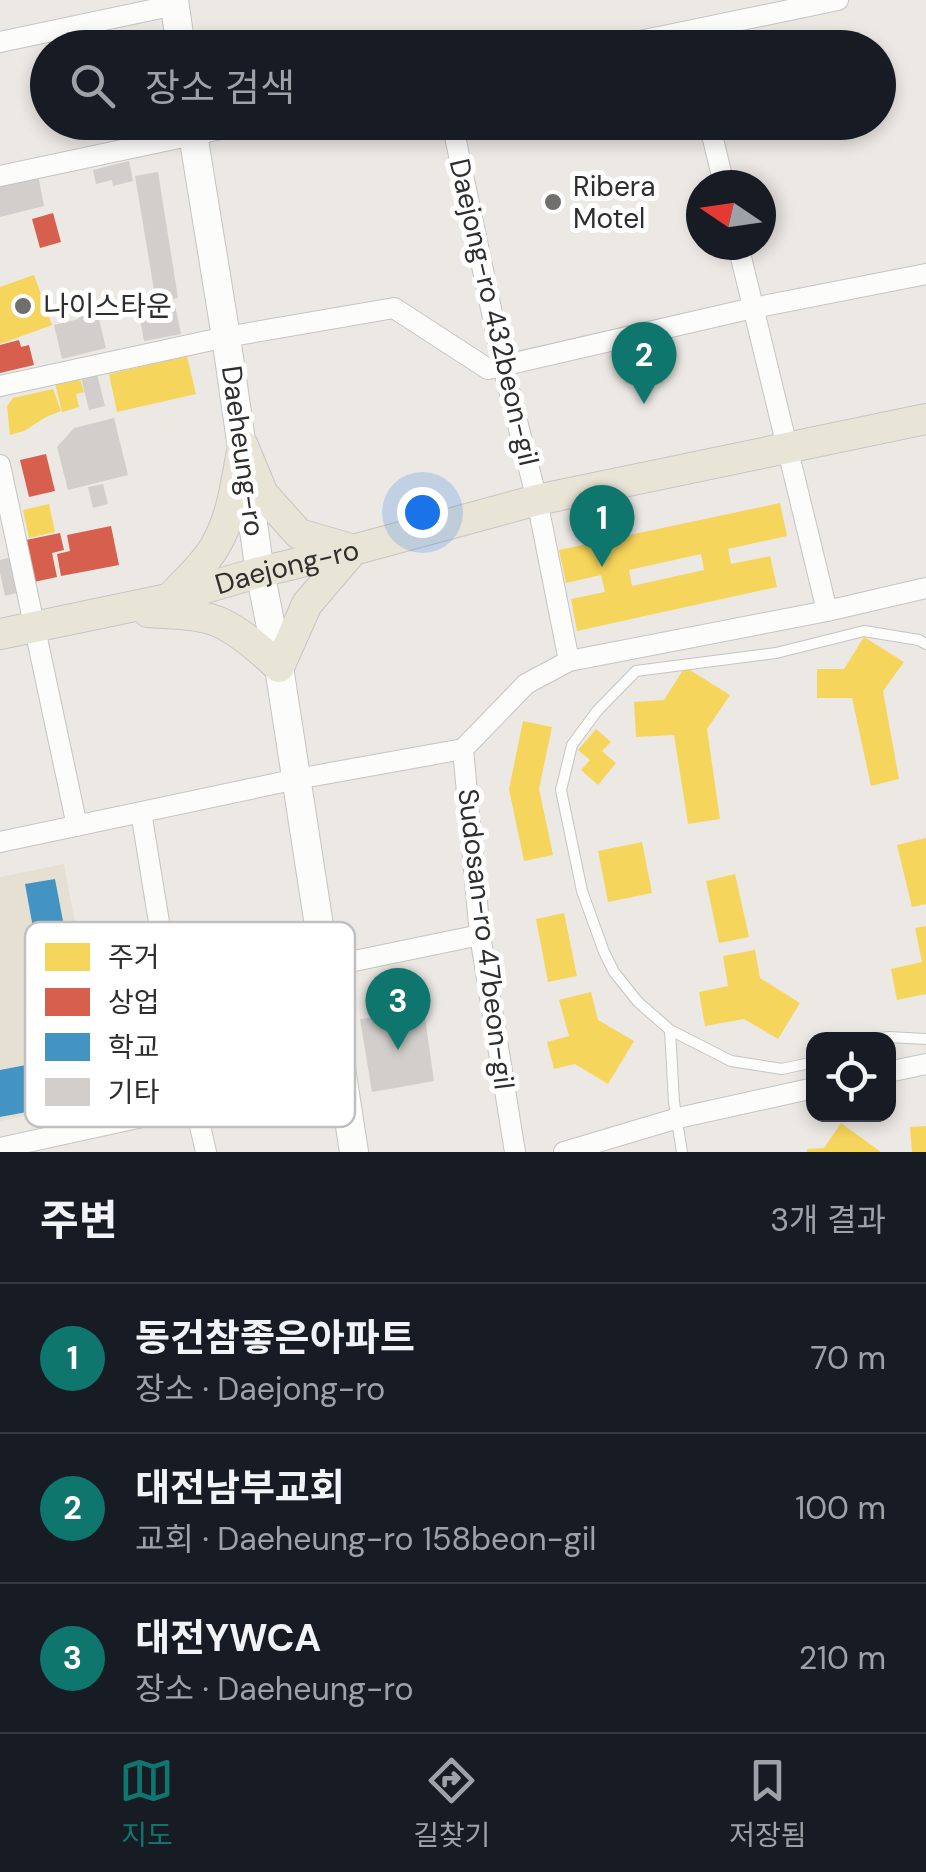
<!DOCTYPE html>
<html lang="ko">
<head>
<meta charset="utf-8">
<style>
	body { margin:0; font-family:"DM Sans","Noto Sans KR",sans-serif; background:#242831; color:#f1f3f6 }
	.controls { position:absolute; right:30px; bottom:30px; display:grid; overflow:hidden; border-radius:20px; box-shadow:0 5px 15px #0003 }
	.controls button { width:90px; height:90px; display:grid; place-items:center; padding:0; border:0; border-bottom:2px solid #363941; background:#171b24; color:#f1f3f6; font:50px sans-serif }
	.compass { position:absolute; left:686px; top:170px; width:90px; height:90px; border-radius:50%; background:#171b24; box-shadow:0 5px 15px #0003; rotate:283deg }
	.you { position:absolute; left:422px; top:512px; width:35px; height:35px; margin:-25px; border:8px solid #fff; border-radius:50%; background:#1a73e8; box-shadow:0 0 0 15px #1a73e833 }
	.badge { display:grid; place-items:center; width:65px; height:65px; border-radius:50%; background:#0f766e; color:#fff; font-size:32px; font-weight:700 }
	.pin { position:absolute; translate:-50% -82px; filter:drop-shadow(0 2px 5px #0008) }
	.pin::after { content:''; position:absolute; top:52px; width:35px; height:30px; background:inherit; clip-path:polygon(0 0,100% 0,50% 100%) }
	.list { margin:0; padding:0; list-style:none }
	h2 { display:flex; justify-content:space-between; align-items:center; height:130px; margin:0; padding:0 40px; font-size:42px }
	h2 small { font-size:32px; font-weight:400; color:#9ea1a6 }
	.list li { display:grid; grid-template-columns:65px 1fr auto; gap:30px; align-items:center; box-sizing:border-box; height:150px; padding:0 40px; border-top:2px solid #363941 }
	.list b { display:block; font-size:38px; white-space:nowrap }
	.list p { margin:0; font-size:32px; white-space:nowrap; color:#9ea1a6 }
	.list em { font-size:32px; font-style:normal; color:#9ea1a6 }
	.icon { flex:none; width:55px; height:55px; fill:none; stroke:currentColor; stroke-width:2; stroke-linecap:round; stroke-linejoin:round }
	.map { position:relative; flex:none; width:926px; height:1152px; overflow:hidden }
	.search { position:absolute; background:#171b24; box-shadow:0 5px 15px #0003; left:30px; right:30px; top:30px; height:110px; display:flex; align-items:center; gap:25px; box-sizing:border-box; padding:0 35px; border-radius:55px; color:#9ea1a6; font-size:38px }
	.sheet { height:580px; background:#171b24 }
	nav { display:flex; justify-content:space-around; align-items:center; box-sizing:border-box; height:140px; border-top:2px solid #363941; background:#171b24; font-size:28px; color:#9ea1a6 }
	nav a { display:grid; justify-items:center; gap:5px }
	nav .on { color:#0f766e }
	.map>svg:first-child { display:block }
	.education { fill:#e6e0d3 }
	.homes { fill:#f6d55c; fill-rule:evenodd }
	.shops { fill:#d6604d }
	.schools { fill:#4393c3 }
	.building { fill:#d1cecb }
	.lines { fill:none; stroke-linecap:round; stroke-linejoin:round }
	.lane-casing { stroke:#c5c4c5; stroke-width:12 }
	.street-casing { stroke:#c5c4c5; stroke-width:22 }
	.secondary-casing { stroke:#c5c4c5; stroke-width:30 }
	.primary-casing { stroke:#c6c5c4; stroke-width:32 }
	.lane { stroke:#fcfcfb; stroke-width:10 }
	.street { stroke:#fcfcfb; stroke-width:20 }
	.secondary { stroke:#fcfcfb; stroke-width:28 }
	.primary { stroke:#e8e4d6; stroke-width:30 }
	.poi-dot { fill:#706f6e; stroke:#fff; stroke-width:4 }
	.labels { text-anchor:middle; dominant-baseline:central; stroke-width:10; stroke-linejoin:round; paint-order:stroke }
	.poi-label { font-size:28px; fill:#2e2e2e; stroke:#fff; text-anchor:start }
	.street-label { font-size:28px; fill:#2e2e2e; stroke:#fff }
	.key { fill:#fff; stroke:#c0c0c0; stroke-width:2.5 }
	.key-label { font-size:28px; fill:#2e2e2e }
</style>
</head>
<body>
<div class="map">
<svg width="926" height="1152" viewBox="0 0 926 1152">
	<rect width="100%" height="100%" fill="#ece8e4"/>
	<path class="education" d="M 64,864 L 108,1100 L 0,1121 L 0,877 Z"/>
	<path class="homes" d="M 34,275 L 52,325 L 0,344 L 0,287 Z
		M 187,356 L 196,394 L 117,412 L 109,374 Z
		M 79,376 L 84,392 L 76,394 L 79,407 L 62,412 L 55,383 Z
		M 53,389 L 61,411 L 46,417 L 24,431 L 10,435 L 7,406 L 13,398 Z
		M 780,503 L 787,536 L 728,549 L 731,564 L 770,556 L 777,587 L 577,631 L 571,599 L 605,592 L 601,575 L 566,583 L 559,550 ZM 701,554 L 704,570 L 632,586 L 629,570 Z
		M 49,504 L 55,532 L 29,538 L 23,510 Z
		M 864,637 L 904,662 L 883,691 L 899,779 L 871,786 L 852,698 L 817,698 L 817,669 L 844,669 Z
		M 685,667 L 730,695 L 707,729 L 720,819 L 688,824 L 674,735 L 636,737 L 634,702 L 664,700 Z
		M 523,721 L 552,727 L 539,789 L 553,855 L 524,861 L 509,789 Z
		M 596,729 L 611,742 L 602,751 L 616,763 L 598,785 L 581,770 L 590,760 L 578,750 Z
		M 926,838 L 926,904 L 912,907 L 897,845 Z
		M 642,842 L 652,893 L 608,902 L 598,851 Z
		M 735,874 L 749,937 L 719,943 L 706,881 Z
		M 564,913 L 577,976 L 548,982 L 536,919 Z
		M 926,926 L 926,994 L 897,1000 L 891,969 L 922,962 L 915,928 Z
		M 755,950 L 760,978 L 800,1003 L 778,1039 L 744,1019 L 705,1026 L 699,992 L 728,986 L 723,956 Z
		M 591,992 L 598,1020 L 634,1041 L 608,1084 L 575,1064 L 554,1069 L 547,1042 L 569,1036 L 559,1000 Z
		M 841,1123 L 881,1152 L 807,1152 L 807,1149 L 824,1148 Z
		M 926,1126 L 926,1152 L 912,1152 L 910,1127 Z"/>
	<path class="shops" d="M 53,213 L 61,242 L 40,248 L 32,219 Z
		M 19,340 L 21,347 L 29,345 L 34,365 L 0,373 L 0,345 Z
		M 46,454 L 55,491 L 29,497 L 20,460 Z
		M 111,526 L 119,565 L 61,576 L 57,554 L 70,551 L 67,535 Z
		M 60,533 L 64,550 L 52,553 L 57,577 L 34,582 L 26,540 Z"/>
	<path class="schools" d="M 55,879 L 97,1099 L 0,1117 L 0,1070 L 57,1059 L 25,884 Z"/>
	<path class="building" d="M 129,161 L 133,181 L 113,186 L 112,180 L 96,184 L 93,170 Z
		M 158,172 L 178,298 L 156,302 L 135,176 Z
		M 38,175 L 44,206 L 0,217 L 0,184 Z
		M 94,299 L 106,348 L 62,359 L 54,325 L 79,319 L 75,303 Z
		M 174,301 L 181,334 L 144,341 L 138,308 Z
		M 97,374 L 105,406 L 89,410 L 81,378 Z
		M 114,418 L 128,475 L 68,490 L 57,447 L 74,428 Z
		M 103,484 L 108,504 L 93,508 L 88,487 Z
		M 11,557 L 20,592 L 5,596 L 0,573 L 0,560 Z
		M 424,1011 L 434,1081 L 372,1092 L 360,1019 Z"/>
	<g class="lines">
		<defs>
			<path id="lane" d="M 670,1030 L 674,1102 L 682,1152
				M 861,1040 L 889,1037 L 926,1039
				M 814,1062 L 782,1069 L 731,1061 L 670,1030 L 638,1002 L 614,972 L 604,952 L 582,891 L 561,790 L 572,745 L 597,711 L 636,671 L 776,653 L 864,631 L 919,640 L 926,644"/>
			<path id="street" d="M 0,42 L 175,5
				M 606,48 L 838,0
				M 452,122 L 503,366 L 537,500 L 569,661
				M 709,122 L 724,185
				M 0,176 L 254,122
				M 738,245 L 827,611
				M 0,386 L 226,337 L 394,308 L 488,369 L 753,308 L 926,274
				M 0,465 L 77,826
				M 141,812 L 174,1014 L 206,1152
				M 0,842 L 297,779 L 463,749
				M 325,967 L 480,935
				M 174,1014 L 328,985
				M 888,1072 L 926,1064
				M 0,1148 L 197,1105
				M 515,1152 L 480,935 L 463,749 L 526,684 L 569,661 L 827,611 L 926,588
				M 564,1152 L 678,1118 L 814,1088"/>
			<path id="secondary" d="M 174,0 L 181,48
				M 191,122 L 226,337 L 260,572 L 279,667 L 354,1152"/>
			<g id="primary">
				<path d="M 243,446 L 263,494 L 299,534 L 351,549"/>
				<path d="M 171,597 C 186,581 203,566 214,548 C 233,517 236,481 243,446"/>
				<path d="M 148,612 C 172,614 199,613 221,623 C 242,633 262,651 279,667 L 307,604 L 353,550"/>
				<path id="s1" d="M 0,634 L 168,599 L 260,572 L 353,550 L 537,500 L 926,419"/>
			</g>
		</defs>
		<use href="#lane" class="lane-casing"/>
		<use href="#street" class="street-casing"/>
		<use href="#secondary" class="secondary-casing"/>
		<use href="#primary" class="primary-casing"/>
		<use href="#lane" class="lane"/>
		<use href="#street" class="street"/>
		<use href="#secondary" class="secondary"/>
		<use href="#primary" class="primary"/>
	</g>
	<g class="poi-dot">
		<circle cx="553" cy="202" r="10"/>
		<circle cx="23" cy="306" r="10"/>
	</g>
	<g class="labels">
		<g class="poi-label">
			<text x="573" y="186">Ribera<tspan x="573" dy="32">Motel</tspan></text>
			<text x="43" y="306">나이스타운</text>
		</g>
		<g class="street-label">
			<text transform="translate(494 312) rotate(77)">Daejong-ro 432beon-gil</text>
			<text transform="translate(243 451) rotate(82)">Daeheung-ro</text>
			<text stroke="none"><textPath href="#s1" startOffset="295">Daejong-ro</textPath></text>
			<text transform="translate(486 939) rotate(83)">Sudosan-ro 47beon-gil</text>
		</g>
	</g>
	<rect x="25" y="922" width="330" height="205" rx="15" class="key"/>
	<rect x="45" y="943" width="45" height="28" fill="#f6d55c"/>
	<rect x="45" y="988" width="45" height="28" fill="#d6604d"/>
	<rect x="45" y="1033" width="45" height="28" fill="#4393c3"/>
	<rect x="45" y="1078" width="45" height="28" fill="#d1cecb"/>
	<g class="key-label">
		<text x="108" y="967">주거</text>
		<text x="108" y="1012">상업</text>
		<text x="108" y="1057">학교</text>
		<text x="108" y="1102">기타</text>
	</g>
</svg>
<div class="controls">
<button><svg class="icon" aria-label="locate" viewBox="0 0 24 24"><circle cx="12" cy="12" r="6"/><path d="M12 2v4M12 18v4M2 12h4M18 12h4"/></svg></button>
</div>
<svg class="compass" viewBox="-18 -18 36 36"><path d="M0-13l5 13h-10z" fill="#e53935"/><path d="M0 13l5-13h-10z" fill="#9ea1a6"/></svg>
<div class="you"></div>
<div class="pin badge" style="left:602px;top:567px">1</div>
<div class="pin badge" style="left:644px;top:404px">2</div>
<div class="pin badge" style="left:398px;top:1050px">3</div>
<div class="search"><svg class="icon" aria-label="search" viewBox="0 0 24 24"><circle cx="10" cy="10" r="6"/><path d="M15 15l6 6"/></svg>장소 검색</div>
</div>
<section class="sheet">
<h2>주변<small>3개 결과</small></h2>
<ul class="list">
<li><span class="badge">1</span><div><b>동건참좋은아파트</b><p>장소 · Daejong-ro</p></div><em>70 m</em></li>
<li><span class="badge">2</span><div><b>대전남부교회</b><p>교회 · Daeheung-ro 158beon-gil</p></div><em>100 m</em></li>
<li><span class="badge">3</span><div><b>대전YWCA</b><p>장소 · Daeheung-ro</p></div><em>210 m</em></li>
</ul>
</section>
<nav>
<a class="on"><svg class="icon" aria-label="map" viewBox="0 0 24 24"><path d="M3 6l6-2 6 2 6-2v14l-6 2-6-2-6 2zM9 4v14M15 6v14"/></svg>지도</a>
<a><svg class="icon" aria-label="directions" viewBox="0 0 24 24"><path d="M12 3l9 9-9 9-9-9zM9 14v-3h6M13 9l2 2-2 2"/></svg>길찾기</a>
<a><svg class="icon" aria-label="saved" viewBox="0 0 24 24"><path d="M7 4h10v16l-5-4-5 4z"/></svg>저장됨</a>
</nav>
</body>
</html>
